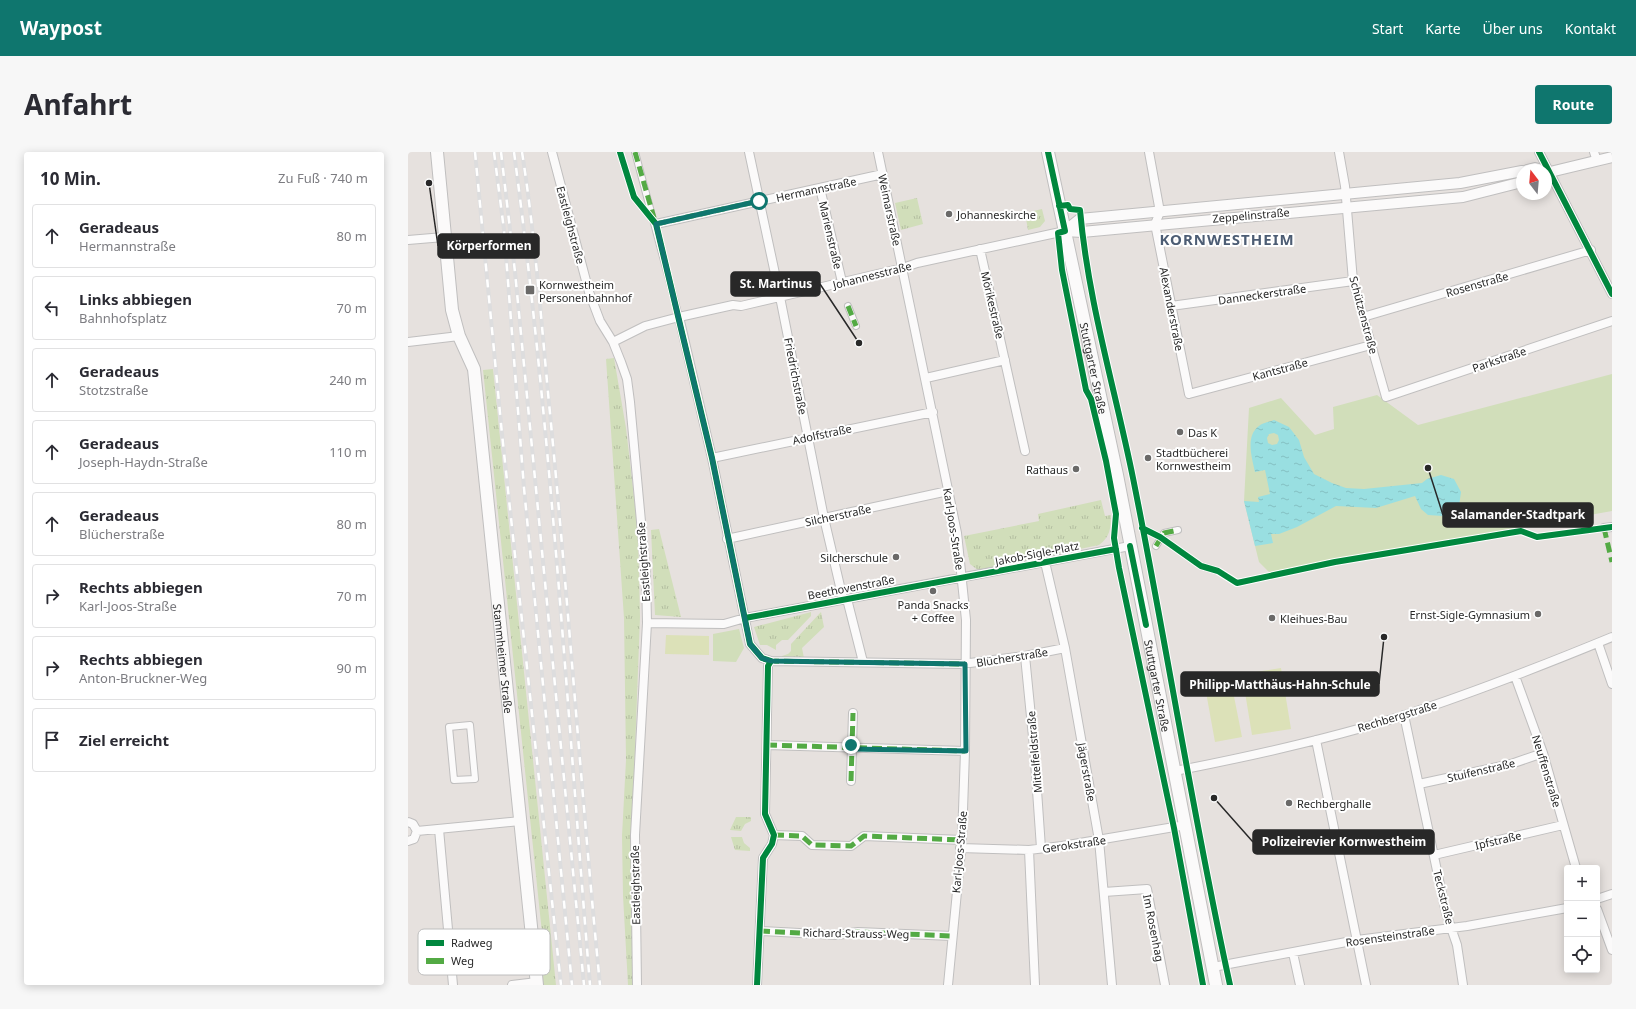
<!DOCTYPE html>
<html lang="de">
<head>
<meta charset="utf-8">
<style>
	body { margin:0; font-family:"Noto Sans",sans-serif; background:#f7f7f7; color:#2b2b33 }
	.controls { position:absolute; right:12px; bottom:12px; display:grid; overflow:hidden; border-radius:4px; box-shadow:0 2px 10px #0003 }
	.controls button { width:36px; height:36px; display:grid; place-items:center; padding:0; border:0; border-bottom:1px solid #e1e1e2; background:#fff; color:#2b2b33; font:20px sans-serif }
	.compass { position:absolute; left:1108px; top:12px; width:36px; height:36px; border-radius:50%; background:#fff; box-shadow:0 2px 10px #0003; rotate:344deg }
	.stop { position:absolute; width:12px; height:12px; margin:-9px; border:3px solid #0f766e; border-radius:50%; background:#fff }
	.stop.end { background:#0f766e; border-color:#fff; box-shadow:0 1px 4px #0008 }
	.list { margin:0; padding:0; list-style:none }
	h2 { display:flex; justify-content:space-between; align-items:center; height:52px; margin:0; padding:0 16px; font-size:17px }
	h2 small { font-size:13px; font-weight:400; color:#7c7c81 }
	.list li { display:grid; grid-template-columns:26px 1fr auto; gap:12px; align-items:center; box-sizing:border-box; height:64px; margin:0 8px 8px; padding:0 8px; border:1px solid #e1e1e2; border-radius:4px }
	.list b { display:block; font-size:15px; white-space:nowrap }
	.list p { margin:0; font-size:13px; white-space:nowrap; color:#7c7c81 }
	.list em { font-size:13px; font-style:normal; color:#7c7c81 }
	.icon { flex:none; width:22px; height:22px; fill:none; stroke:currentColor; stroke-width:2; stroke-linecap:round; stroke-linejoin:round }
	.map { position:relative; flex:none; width:1204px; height:833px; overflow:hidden; border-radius:4px }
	header { display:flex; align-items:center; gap:24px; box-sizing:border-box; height:56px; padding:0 20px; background:#0f766e; color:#fff }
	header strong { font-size:19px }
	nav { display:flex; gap:22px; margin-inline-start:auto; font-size:14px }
	.intro { display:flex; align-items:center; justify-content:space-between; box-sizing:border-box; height:96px; padding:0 24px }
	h1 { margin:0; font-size:28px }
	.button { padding:10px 18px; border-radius:4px; background:#0f766e; color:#fff; font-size:14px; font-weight:700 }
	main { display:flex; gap:24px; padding:0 24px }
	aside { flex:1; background:#fff; border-radius:4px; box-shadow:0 2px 10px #0003 }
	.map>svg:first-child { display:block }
	.grass { fill:url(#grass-tufts) }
	.park { fill:#d1deba }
	.pitch { fill:#dce1b8 }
	.water { fill:url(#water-ripples); fill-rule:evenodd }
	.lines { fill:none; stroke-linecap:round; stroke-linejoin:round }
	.pedestrian-casing { stroke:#c0bfbf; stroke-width:8 }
	.minor-casing { stroke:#c0bfbf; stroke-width:10 }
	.tertiary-casing { stroke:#c0bfbf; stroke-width:12 }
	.secondary-casing { stroke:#c0bfbf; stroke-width:14 }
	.pedestrian { stroke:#fbfafa; stroke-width:6 }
	.minor { stroke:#fbfafa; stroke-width:8 }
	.tertiary { stroke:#fbfafa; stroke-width:10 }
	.secondary { stroke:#fbfafa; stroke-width:12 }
	.rail-casing { stroke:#ddddde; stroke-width:4 }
	.rail { stroke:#fff; stroke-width:2.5; stroke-dasharray:8; stroke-linecap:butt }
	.quiet { stroke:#53aa44; stroke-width:5; stroke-dasharray:10 5; stroke-linecap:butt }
	.cycleway-casing { stroke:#fff; stroke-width:8 }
	.cycleway { stroke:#00873e; stroke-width:6 }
	.route { stroke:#0f766e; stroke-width:5 }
	.poi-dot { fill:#6a6968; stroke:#fff; stroke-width:1.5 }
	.labels { text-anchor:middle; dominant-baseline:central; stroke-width:4; stroke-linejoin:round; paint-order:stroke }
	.street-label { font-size:11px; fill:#282828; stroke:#fff }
	.poi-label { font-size:11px; fill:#282828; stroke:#fff; text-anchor:start }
	.district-label { font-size:15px; font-weight:bold; letter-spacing:1px; fill:#4d5d74; stroke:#fff }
	.key { fill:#fff; stroke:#bebebe; stroke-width:1 }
	.key-label { font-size:11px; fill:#282828 }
	.leader { fill:none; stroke:#282828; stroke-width:1.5 }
	.callout-dot { fill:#282828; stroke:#fff; stroke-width:1.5 }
	.callout { fill:#282828; stroke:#282828; stroke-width:1.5 }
	.callout-label { font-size:12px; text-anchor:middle; font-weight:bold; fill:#fff }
</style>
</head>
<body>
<header>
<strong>Waypost</strong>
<nav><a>Start</a><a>Karte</a><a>Über uns</a><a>Kontakt</a></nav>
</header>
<div class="intro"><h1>Anfahrt</h1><a class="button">Route</a></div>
<main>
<aside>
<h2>10 Min.<small>Zu Fuß · 740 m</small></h2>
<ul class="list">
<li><svg class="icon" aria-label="ahead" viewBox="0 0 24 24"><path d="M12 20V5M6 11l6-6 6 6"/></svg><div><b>Geradeaus</b><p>Hermannstraße</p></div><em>80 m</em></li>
<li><svg class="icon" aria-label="left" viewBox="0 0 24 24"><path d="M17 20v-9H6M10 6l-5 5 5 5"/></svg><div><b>Links abbiegen</b><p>Bahnhofsplatz</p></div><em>70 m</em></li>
<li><svg class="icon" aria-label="ahead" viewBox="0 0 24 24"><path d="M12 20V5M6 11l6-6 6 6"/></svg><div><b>Geradeaus</b><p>Stotzstraße</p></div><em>240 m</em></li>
<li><svg class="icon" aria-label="ahead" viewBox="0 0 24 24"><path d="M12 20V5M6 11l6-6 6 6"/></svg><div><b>Geradeaus</b><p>Joseph-Haydn-Straße</p></div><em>110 m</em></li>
<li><svg class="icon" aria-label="ahead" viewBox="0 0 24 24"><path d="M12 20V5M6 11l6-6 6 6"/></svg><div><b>Geradeaus</b><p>Blücherstraße</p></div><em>80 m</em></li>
<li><svg class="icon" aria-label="right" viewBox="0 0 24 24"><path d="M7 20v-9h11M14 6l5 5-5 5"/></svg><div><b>Rechts abbiegen</b><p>Karl-Joos-Straße</p></div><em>70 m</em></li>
<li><svg class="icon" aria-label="right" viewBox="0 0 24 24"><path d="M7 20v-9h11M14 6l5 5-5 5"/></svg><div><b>Rechts abbiegen</b><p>Anton-Bruckner-Weg</p></div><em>90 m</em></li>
<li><svg class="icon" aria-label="arrive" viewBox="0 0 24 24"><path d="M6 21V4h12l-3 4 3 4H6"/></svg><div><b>Ziel erreicht</b></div></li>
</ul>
</aside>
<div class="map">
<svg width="1204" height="833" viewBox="0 0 1204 833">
	<defs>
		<pattern id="grass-tufts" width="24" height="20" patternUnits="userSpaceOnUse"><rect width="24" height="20" fill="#d1deba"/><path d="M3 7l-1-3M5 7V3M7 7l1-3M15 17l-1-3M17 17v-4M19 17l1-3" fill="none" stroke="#b3bea0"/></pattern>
		<pattern id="water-ripples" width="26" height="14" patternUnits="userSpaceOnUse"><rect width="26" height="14" fill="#99dfe1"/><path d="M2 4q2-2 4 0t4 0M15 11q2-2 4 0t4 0" fill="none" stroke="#84bfc1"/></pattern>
	</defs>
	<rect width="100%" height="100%" fill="#e6e1de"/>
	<path class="grass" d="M 509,46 L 515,72 L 493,78 L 487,51 Z
		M 634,57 L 637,69 L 632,75 L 620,78 L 617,61 Z
		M 206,206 L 218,276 L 230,379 L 232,465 L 226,625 L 226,833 L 220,833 L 215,744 L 214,684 L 218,608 L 216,466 L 198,207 Z
		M 85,217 L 148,833 L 135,833 L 134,821 L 138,819 L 75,218 Z
		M 693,348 L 697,364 L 703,363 C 703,376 702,385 691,393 L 570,418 L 562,412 L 556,384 L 631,369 L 630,362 Z
		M 251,377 L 273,465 L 247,463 L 243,378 Z
		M 403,460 L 403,464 L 380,488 L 374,488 L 368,493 L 368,498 L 359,493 L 352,493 L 346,475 Z
		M 413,460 L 416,475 L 394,496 L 396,506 L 374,507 L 374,504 L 380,502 L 383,499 L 383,492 Z
		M 328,665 L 343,665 L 343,669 L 337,672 L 333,679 L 322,678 Z
		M 323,685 L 334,685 L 336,691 L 342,696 L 342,699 L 327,698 Z"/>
	<path class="park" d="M 1204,222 L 1204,359 L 861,420 L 851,410 L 836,349 L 841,256 L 873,246 L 907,283 L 926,277 L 925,255 L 969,243 L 1010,273 Z
		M 331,477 L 336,496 L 328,510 L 305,509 L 305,482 Z"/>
	<path class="pitch" d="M 258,483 L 301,484 L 301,503 L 257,502 Z
		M 873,516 L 883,577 L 844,583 L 834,522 Z
		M 822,524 L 834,585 L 807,590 L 796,529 Z"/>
	<path class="water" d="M 866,268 L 881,275 L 891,288 L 896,305 L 906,322 L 924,331 L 938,336 L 956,337 L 1014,331 L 1019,327 L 1033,323 L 1046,327 L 1053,340 L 1051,354 L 1046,361 L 1035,364 L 1020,363 L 1013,357 L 1007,344 L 968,356 L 928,354 L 889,375 L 871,382 L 863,382 L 865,391 L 847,394 L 836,349 L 851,350 L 850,345 L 862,342 L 857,318 L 847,320 C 844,306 837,284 851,274 C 854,271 862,270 866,268 ZM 866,281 L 870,283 L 871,288 L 869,292 L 864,293 L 860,291 L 859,286 L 861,282 Z"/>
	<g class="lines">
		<defs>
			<path id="pedestrian" d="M 227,0 L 271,165
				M 440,154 L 448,174
				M 748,394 L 756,381 L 770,378
				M 62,573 L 67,627 L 46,628 L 41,575 Z"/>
			<path id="minor" d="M 144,0 L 181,140 L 192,169 L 205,190 L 213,210 L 219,227 L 222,250 L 238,424 L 239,471 L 227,683 L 229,833
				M 341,0 L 372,145 L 416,366 L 435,447
				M 470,0 L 549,381 L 558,468 L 557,599 L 554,688 L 540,833
				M 741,0 L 752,60 L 747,72 L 781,242 L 963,193
				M 931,0 L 937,34 L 945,129 L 978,245 L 1204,169
				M 1131,0 L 1204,142
				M 1186,0 L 1189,9
				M 412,36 L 434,130
				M 248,72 L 475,22
				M 0,88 L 36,85
				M 572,97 L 617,299
				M 763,154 L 945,129
				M 271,165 L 304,306 L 342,492 L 354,506 L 363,509 L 554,512 L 617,504 L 657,496
				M 955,165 L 1183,98
				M 0,190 L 51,184
				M 205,190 L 237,174 L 271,165 L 325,153 L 333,154 L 495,116 L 509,111 L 657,79
				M 518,226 L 597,208
				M 304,306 L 525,260
				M 1196,376 L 1204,375
				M 319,387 L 540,339
				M 637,410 L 657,496 L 691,688 L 704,833
				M 439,447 L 455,510
				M 239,471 L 316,472 L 337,466 L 722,394
				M 1190,491 L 1204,532
				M 617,504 L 626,595 L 633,696
				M 1107,524 L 1135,601 L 1168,716
				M 996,563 L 1038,761 L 1049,793 L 1055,833
				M 908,588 L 958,833
				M 359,593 L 557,599
				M 767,619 C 844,604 922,587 997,563 C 1067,540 1136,513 1204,485
				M 443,629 L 445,561
				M 1011,632 L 1103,612 L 1135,601
				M 0,670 L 5,672 L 9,679 L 6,687 L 0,689
				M 31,677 L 45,833
				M 9,679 L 112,669
				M 366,683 L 394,684 L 404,693 L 443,694 L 456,684 L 554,688
				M 552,696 L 621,698 L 654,694 L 778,673
				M 621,698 L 627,833
				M 1026,703 L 1155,673
				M 696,740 L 739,737 L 757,833
				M 1189,747 L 1204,742
				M 1189,757 L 1204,798
				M 352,779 L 429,783 L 450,780 L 544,784
				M 885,801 L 892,833
				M 805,815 L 949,788 L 1059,774 L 1159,756
				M 104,833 L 129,830
				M 349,833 L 355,706 L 364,692 L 366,683 L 357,662 L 360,514"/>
			<path id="tertiary" d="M 1119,18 L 1127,16 L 1135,18
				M 1138,22 L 1142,20 L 1204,5
				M 657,79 L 672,67 L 1052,31 L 1114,19
				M 657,79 L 674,80 L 1055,45 L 1114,30"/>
			<g id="secondary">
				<path id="s1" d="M 29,0 L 44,158 L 51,184 L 66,217 L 129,833"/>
				<path id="s2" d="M 640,0 L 709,323 L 808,833"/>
			</g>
		</defs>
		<use href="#pedestrian" class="pedestrian-casing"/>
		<use href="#minor" class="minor-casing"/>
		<use href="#tertiary" class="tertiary-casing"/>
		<use href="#secondary" class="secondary-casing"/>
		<use href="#pedestrian" class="pedestrian"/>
		<use href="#minor" class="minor"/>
		<use href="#tertiary" class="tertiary"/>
		<use href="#secondary" class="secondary"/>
		<defs>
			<path id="rail" d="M 67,0 L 94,282 L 153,833
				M 86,0 L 96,78 L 116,336 L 164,833
				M 93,0 L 107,120 L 176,833
				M 106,0 C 143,277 159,555 182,833
				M 114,0 C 127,83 133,167 141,251 C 160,445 173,639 192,833"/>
		</defs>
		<use href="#rail" class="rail-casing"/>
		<use href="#rail" class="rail"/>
		<path class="quiet" d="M 227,0 L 246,66
			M 248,72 L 351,49
			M 440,154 L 448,174
			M 1196,376 L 1204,410
			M 748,394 L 756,381 L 770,378
			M 361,509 L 557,512
			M 359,593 L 557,599
			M 443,629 L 445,561
			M 366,683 L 394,684 L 404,693 L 443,694 L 456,684 L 554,688
			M 352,779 L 429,783 L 450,780 L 544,784"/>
		<defs>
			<path id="cycleway" d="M 212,0 L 226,45 L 248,72 L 304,306 L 342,492 L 354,506 L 363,509 L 360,514 L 357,662 L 366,683 L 364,692 L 355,706 L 349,833
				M 640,0 L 657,79 L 650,81 L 654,118 L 678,238 L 683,247 L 698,309 L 708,362 L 706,386 L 711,416 L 766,676 L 795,833
				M 1131,0 L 1204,142
				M 651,54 L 660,53 L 662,57 L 672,58 C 680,149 707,237 725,326 C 759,495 785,665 822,833
				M 734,376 L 752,385 L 793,414 L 810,419 L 829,431 L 927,410 L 1113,379 L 1129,385 L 1204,375
				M 722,394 L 738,473
				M 337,466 L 708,397"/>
		</defs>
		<use href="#cycleway" class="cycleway-casing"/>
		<use href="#cycleway" class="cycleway"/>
	</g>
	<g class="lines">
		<path class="route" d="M 351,49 L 248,72 L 304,306 L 342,492 L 354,506 L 363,509 L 557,512 L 558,599 L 443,597 L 443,593"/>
	</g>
	<g class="poi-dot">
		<circle cx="541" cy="62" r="4"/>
		<rect x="117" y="133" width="10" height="10" rx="2"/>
		<circle cx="772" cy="280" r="4"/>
		<circle cx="740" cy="306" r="4"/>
		<circle cx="668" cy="317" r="4"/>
		<circle cx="488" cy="405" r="4"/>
		<circle cx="525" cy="439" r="4"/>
		<circle cx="1130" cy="462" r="4"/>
		<circle cx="864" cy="466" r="4"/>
		<circle cx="881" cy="651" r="4"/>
	</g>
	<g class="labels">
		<g class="street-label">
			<text transform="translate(408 37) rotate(-12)">Hermannstraße</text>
			<text transform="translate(482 58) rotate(78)">Weimarstraße</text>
			<text transform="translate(843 63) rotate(-5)">Zeppelinstraße</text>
			<text transform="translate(163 73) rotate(75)">Eastleighstraße</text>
			<text transform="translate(423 83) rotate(77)">Marienstraße</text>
			<text transform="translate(464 123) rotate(-14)">Johannesstraße</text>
			<text transform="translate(1069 132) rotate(-16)">Rosenstraße</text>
			<text transform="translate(854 142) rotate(-8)">Danneckerstraße</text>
			<text transform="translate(585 153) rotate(77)">Mörikestraße</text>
			<text transform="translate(764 157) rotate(79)">Alexanderstraße</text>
			<text transform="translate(956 163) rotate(75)">Schützenstraße</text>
			<text transform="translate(1091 207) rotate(-19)">Parkstraße</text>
			<text stroke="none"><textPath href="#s2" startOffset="221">Stuttgarter Straße</textPath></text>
			<text transform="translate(872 217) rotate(-15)">Kantstraße</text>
			<text transform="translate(388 224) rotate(79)">Friedrichstraße</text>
			<text transform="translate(414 282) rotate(-12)">Adolfstraße</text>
			<text transform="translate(430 363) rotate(-12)">Silcherstraße</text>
			<text transform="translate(546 377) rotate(81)">Karl-Joos-Straße</text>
			<text transform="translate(629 401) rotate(-11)">Jakob-Sigle-Platz</text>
			<text transform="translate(235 410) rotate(-94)">Eastleighstraße</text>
			<text transform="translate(443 435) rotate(-11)">Beethovenstraße</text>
			<text transform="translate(604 505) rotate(-9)">Blücherstraße</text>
			<text stroke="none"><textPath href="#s1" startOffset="513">Stammheimer Straße</textPath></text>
			<text stroke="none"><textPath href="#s2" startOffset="545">Stuttgarter Straße</textPath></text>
			<text transform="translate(989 564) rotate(-17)">Rechbergstraße</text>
			<text transform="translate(626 600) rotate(-95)">Mittelfeldstraße</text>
			<text transform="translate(1073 618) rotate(-13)">Stuifenstraße</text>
			<text transform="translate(1139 619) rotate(73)">Neuffenstraße</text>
			<text transform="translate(679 620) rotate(80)">Jägerstraße</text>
			<text transform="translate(1090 688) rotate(-13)">Ipfstraße</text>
			<text transform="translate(666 692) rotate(-8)">Gerokstraße</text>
			<text transform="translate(551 700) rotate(-85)">Karl-Joos-Straße</text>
			<text transform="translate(227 733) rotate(-91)">Eastleighstraße</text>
			<text transform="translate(1036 745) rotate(76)">Teckstraße</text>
			<text transform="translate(746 776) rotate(79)">Im Rosenhag</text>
			<text transform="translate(448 781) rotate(1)">Richard-Strauss-Weg</text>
			<text transform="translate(982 784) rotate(-8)">Rosensteinstraße</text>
		</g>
		<g class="poi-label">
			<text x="549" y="62">Johanneskirche</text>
			<text x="131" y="132">Kornwestheim<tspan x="131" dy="13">Personenbahnhof</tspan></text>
			<text x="780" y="280">Das K</text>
			<text x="748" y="300">Stadtbücherei<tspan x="748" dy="13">Kornwestheim</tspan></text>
			<text x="660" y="317" text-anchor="end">Rathaus</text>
			<text x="480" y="405" text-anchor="end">Silcherschule</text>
			<text x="525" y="452" text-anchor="middle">Panda Snacks<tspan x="525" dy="13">+ Coffee</tspan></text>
			<text x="1122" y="462" text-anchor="end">Ernst-Sigle-Gymnasium</text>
			<text x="872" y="466">Kleihues-Bau</text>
			<text x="889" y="651">Rechberghalle</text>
		</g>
		<g class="district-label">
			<text x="819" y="87">KORNWESTHEIM</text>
		</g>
	</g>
	<rect x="10" y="777" width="132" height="46" rx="6" class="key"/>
	<rect x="18" y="788" width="18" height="6" fill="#00873e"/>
	<rect x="18" y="806" width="18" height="6" fill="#53aa44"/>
	<g class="key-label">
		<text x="43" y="795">Radweg</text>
		<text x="43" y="813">Weg</text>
	</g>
	<path class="leader" d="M21 31L30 94M451 191L412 132M1020 316L1035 363M976 485L971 532M806 646L845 690"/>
	<g class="callout-dot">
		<circle cx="21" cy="31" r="4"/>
		<circle cx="451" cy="191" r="4"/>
		<circle cx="1020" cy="316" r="4"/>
		<circle cx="976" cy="485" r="4"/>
		<circle cx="806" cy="646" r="4"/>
	</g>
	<g class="callout">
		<rect x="30" y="82" width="101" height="24" rx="4"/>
		<rect x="323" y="120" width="89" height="24" rx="4"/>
		<rect x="1035" y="351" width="150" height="24" rx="4"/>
		<rect x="773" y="520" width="198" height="24" rx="4"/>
		<rect x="845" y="678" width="181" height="24" rx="4"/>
	</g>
	<g class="callout-label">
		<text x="81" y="98">Körperformen</text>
		<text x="368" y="136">St. Martinus</text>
		<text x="1110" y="367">Salamander-Stadtpark</text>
		<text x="872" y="537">Philipp-Matthäus-Hahn-Schule</text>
		<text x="936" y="694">Polizeirevier Kornwestheim</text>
	</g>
</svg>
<div class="controls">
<button>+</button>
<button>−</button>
<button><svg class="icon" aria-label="locate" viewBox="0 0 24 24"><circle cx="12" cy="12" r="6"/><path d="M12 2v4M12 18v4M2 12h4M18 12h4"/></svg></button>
</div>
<svg class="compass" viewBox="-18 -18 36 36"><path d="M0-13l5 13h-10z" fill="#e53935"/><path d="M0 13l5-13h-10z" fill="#7c7c81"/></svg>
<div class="stop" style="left:351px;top:49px"></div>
<div class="stop end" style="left:443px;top:593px"></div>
</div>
</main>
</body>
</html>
